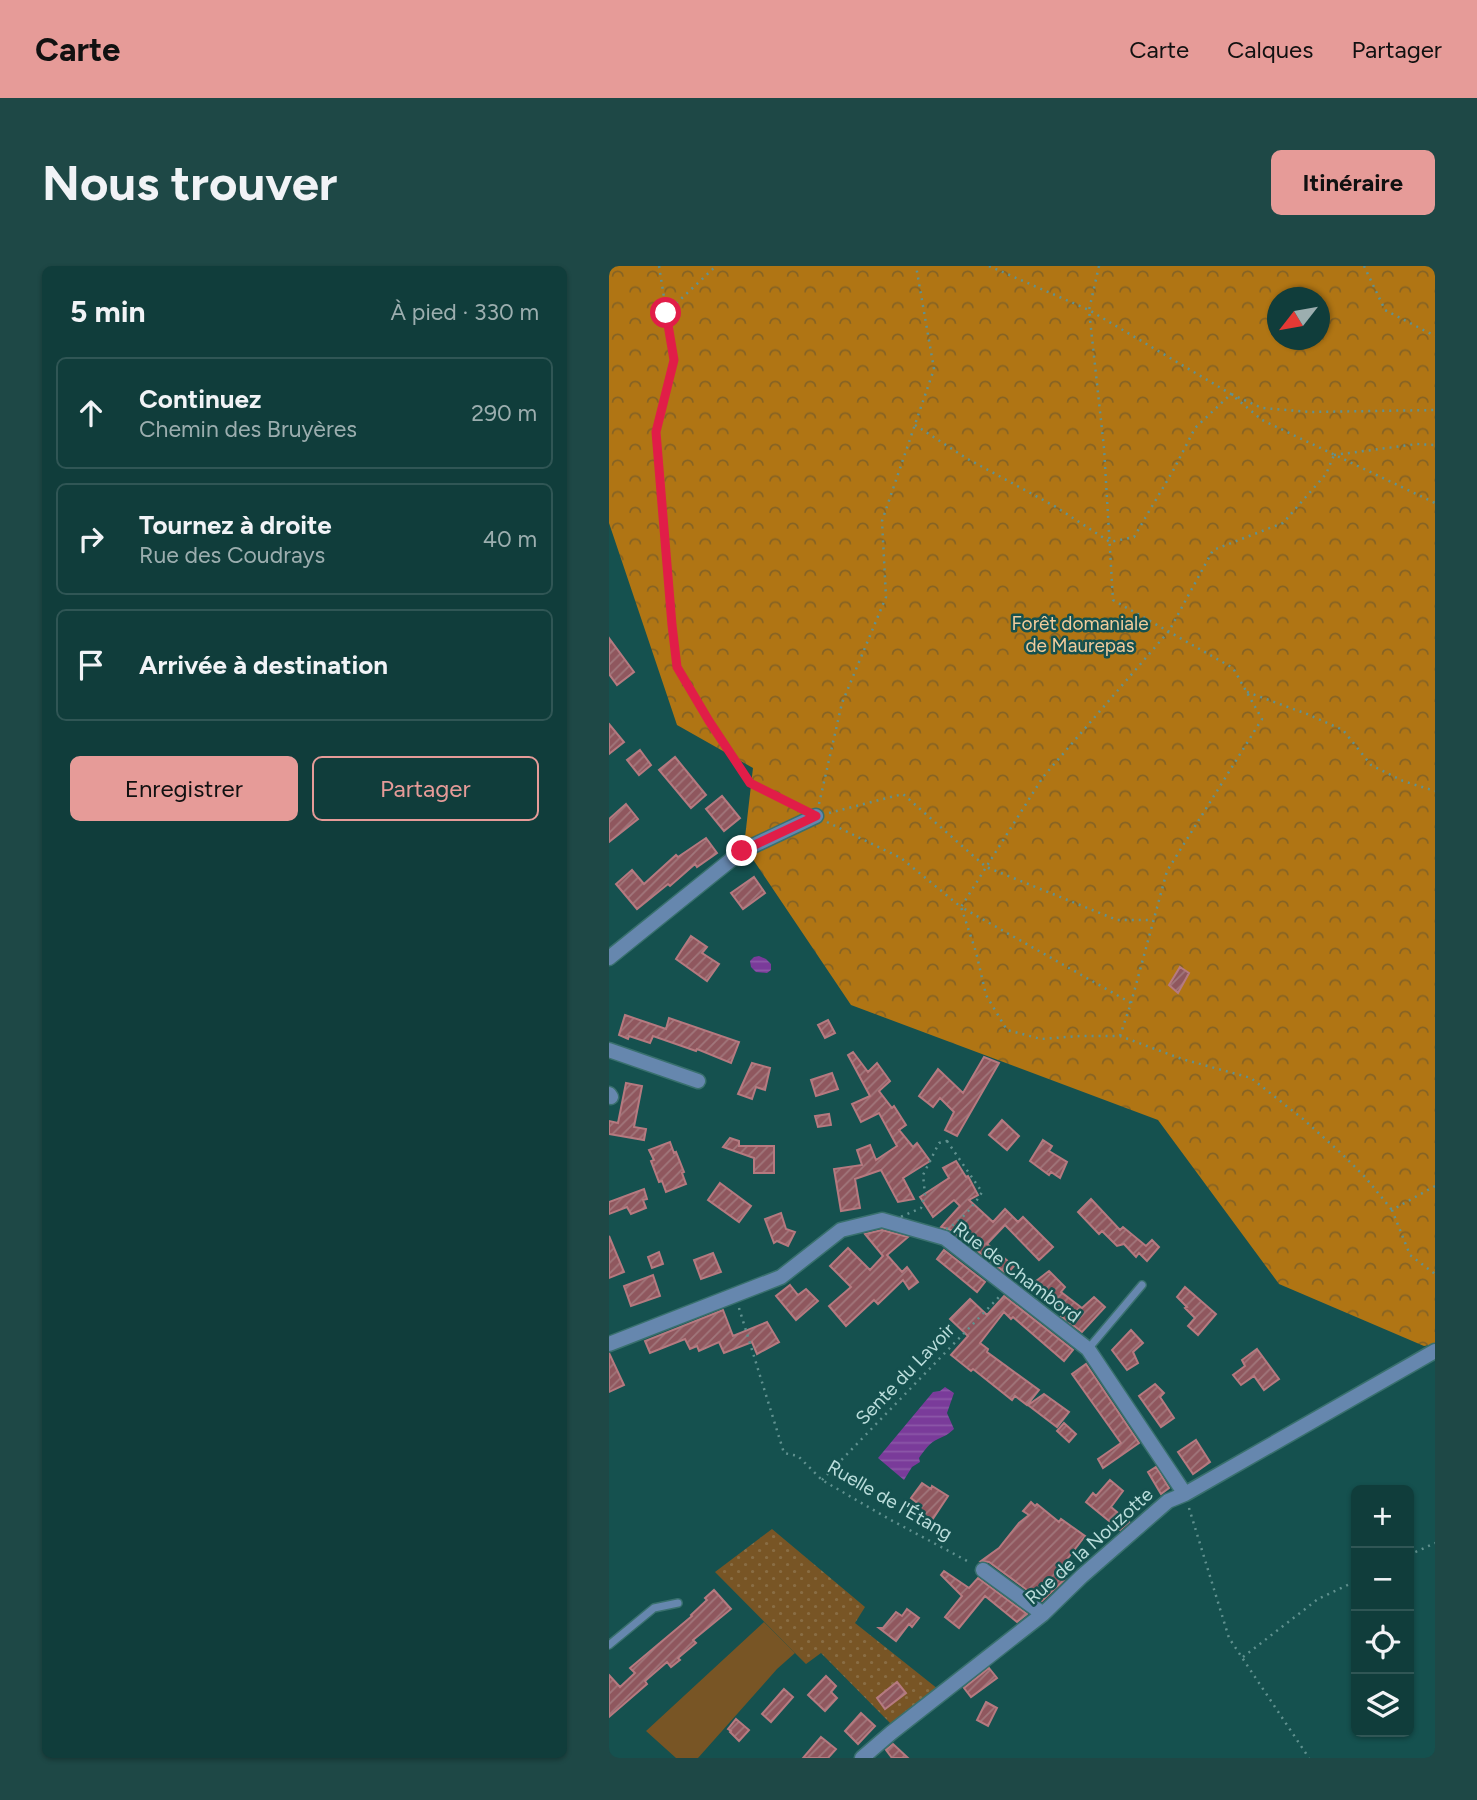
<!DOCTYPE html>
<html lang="fr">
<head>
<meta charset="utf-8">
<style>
	body { margin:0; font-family:Figtree,sans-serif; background:#1e4846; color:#f1f3f6 }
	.controls { position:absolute; right:21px; bottom:21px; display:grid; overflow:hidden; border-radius:10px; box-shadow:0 2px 5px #0004 }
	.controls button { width:63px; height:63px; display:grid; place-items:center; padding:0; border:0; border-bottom:2px solid #305655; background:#103d3b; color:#f1f3f6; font:35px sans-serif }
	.compass { position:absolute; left:658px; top:21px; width:63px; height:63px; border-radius:50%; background:#103d3b; box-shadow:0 2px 5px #0004; rotate:239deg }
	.stop { position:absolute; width:21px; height:21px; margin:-16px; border:5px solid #e11d48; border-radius:50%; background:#fff }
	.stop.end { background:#e11d48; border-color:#fff; box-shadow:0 2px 7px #0008 }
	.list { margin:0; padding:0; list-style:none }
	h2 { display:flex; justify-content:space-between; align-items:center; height:91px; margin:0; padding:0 28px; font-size:30px }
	h2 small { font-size:23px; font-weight:400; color:#9caeaf }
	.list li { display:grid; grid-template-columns:46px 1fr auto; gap:21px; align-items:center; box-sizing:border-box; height:112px; margin:0 14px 14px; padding:0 14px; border:2px solid #305655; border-radius:10px }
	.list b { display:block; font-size:26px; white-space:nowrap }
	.list p { margin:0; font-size:23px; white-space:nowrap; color:#9caeaf }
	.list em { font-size:23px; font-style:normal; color:#9caeaf }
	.actions { display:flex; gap:14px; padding:21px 28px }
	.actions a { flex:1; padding:16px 0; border:2px solid #e69b98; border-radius:10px; text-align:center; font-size:24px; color:#e69b98 }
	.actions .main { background:#e69b98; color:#111 }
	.icon { flex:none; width:38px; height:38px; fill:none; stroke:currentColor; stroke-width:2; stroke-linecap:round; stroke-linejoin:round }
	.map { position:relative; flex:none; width:826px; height:1492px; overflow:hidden; border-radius:10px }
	header { display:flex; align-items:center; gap:42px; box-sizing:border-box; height:98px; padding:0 35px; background:#e69b98; color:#111 }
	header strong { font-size:33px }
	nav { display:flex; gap:38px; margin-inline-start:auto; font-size:24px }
	.intro { display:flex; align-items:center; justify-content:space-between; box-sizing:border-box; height:168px; padding:0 42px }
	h1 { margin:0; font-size:49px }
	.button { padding:18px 32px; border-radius:10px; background:#e69b98; color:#111; font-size:24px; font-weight:700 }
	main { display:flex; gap:42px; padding:0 42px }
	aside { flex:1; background:#103d3b; border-radius:10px; box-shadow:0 2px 5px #0004 }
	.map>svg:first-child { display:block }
	.green { fill:#785525 }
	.forest { fill:url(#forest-crowns); fill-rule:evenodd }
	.garden { fill:url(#garden-dots) }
	.water { fill:url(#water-rules) }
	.building { fill:url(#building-hatch); stroke:#b57a80; stroke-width:2 }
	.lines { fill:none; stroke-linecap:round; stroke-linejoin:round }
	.service-casing { stroke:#39706e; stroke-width:10 }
	.minor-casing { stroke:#39706e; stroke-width:17 }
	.path { stroke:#60918f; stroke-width:2.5; stroke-dasharray:2 5; stroke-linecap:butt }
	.service { stroke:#6687ae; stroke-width:7 }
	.minor { stroke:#6687ae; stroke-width:14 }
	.route { stroke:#e11d48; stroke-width:9 }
	.labels { text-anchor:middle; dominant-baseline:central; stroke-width:5; stroke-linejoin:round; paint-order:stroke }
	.park-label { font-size:19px; fill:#f1cc9d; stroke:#15514f }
	.street-label { font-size:19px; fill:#badddb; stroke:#15514f }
</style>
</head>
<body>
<header>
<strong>Carte</strong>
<nav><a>Carte</a><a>Calques</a><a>Partager</a></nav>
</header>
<div class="intro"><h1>Nous trouver</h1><a class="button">Itinéraire</a></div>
<main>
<aside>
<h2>5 min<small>À pied · 330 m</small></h2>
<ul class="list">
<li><svg class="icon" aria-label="ahead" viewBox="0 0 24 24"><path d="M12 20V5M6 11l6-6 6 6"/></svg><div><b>Continuez</b><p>Chemin des Bruyères</p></div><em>290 m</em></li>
<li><svg class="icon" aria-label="right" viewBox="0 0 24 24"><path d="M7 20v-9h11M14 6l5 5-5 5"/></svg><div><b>Tournez à droite</b><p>Rue des Coudrays</p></div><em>40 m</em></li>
<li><svg class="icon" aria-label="arrive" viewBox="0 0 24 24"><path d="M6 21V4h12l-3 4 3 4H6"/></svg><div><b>Arrivée à destination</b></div></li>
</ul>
<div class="actions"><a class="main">Enregistrer</a><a>Partager</a></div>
</aside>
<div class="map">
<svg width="826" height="1492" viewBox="0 0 826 1492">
	<defs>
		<pattern id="forest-crowns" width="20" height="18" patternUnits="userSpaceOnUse" patternTransform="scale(1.75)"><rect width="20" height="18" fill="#b07514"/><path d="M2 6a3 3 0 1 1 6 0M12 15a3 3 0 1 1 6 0" fill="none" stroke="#866324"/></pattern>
		<pattern id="garden-dots" width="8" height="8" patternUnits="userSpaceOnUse" patternTransform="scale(1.75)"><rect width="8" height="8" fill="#785525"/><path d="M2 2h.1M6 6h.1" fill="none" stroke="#896d44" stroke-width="1.8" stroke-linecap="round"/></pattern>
		<pattern id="water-rules" width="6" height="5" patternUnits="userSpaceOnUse" patternTransform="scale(1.75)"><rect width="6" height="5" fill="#7a3b9a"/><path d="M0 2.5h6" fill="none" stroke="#8b57a8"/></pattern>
		<pattern id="building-hatch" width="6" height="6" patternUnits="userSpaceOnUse" patternTransform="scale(1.75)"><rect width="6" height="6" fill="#8f575e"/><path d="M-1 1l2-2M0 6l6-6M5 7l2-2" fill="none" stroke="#a1777c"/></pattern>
	</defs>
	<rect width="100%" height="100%" fill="#15514f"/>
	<path class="green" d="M 155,1356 L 186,1387 L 168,1403 L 89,1492 L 67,1492 L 37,1465 Z"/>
	<path class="forest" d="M 0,0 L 826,0 L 826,1078 L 815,1080 L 670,1018 L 549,854 L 242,739 L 135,580 L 144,502 L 68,459 L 0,257 ZM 668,32 L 710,32 L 710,74 L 668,74 Z"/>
	<path class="garden" d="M 163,1263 L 256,1341 L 246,1357 L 329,1423 L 282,1458 L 212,1387 L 197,1398 L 186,1387 L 106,1306 Z"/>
	<path class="water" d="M 150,690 L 157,693 L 162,698 L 162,704 L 158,707 L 147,706 L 142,701 L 141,695 L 145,691 Z
		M 336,1121 L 345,1127 L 338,1147 L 345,1163 C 337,1170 337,1169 329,1173 C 321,1176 315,1185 310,1192 L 311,1196 L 303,1201 L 295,1214 L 269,1192 L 324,1126 L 331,1125 Z"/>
	<path class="building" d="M 0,372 L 25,406 L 8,419 L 0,408 Z
		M 0,458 L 15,476 L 0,488 Z
		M 31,484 L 42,499 L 30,509 L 18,494 Z
		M 66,491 L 97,529 L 82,542 L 50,504 Z
		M 113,530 L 131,552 L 115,565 L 97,543 Z
		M 17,538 L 29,553 L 0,576 L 0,553 Z
		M 97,572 L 108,587 L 88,601 L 86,598 L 61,620 L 59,618 L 28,643 L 7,618 L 23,604 L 35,618 L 67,589 L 69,591 Z
		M 145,611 L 156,627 L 134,643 L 122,627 Z
		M 82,670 L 98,681 L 93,687 L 110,698 L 98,715 L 67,693 Z
		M 571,701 L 580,707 L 569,727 L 560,719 Z
		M 16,749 L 57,763 L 60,752 L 130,776 L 122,797 L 88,783 L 87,785 L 44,770 L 41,777 L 20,770 L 19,773 L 10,769 Z
		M 219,754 L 226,767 L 216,772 L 209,759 Z
		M 244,786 L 259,806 L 268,797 L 281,815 L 270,825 L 283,842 L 285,840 L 297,859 L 290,864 L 304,881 L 308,877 L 321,895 L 294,912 L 305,933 L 289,936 L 272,904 L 246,913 L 251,942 L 232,945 L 225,903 L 253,899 L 248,884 L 261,879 L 267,894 L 288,880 L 270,847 L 252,856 L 243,838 L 261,830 L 239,789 Z
		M 375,791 L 390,797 L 348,870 L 336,864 L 345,846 L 331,832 L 324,841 L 310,830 L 329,803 L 354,827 Z
		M 143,797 L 161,802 L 156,824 L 147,821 L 143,833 L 129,828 Z
		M 223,807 L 229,823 L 207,830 L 202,814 Z
		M 17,817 L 33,820 L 25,861 L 37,863 L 35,874 L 0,868 L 0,855 L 9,857 Z
		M 220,848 L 222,859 L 209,861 L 206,850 Z
		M 393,854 L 410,870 L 398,884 L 380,869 Z
		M 121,872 L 130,875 L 130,880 L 165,880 L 165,907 L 145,907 L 145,892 L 114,881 Z
		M 434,874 L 443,880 L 440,885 L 458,896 L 451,912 L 442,906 L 440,909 L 421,895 Z
		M 61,876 L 65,887 L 67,886 L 75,906 L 73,907 L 77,918 L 57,926 L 53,915 L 50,916 L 42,895 L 45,894 L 40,884 Z
		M 347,895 L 357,911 L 359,910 L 369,929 L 360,934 L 384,956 L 396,943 L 409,956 L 414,951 L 444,981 L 430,994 L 396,959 L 378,978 L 405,1000 L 398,1008 L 342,964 L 332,961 L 351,940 L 345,934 L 324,951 L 311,931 L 340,912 L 334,902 Z
		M 111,917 L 142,940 L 130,956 L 99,934 Z
		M 35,923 L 38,933 L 34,934 L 37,942 L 22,948 L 18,941 L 0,948 L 0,936 Z
		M 482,933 L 511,964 L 514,961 L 537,980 L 543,974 L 550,981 L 538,995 L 530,987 L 527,991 L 515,978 L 508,980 L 493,965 L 490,968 L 469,946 Z
		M 172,947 L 177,963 L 186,966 L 179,980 L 168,975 L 165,977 L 156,953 Z
		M 273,964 L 299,971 L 278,989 L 293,1006 L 298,1001 L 309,1016 L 300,1023 L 294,1014 L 269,1038 L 265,1034 L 237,1060 L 220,1040 L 242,1021 L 221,1000 L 239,982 L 261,1004 L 274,990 L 256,968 Z
		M 0,970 L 15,1006 L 0,1012 Z
		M 335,984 L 376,1016 L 368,1026 L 328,993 Z
		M 50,986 L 54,998 L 43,1002 L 39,991 Z
		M 104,987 L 112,1006 L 92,1013 L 85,994 Z
		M 440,1005 L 456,1021 L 452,1026 L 473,1042 L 485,1031 L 496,1041 L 473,1066 L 452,1050 L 456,1045 L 427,1015 Z
		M 44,1009 L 51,1030 L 22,1040 L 15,1020 Z
		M 181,1019 L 189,1029 L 197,1023 L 209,1035 L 187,1054 L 167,1030 Z
		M 576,1021 L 607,1048 L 589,1069 L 579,1060 L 586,1052 L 576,1042 L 578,1041 L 568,1031 Z
		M 395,1030 L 464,1084 L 455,1095 L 404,1051 L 402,1053 L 395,1046 L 371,1077 L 379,1083 L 378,1086 L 430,1124 L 418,1139 L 406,1130 L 403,1134 L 364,1103 L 362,1105 L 342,1089 L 359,1070 L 341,1053 L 361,1033 L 378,1049 Z
		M 114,1044 L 124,1070 L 158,1056 L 170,1076 L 148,1088 L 143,1076 L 115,1087 L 110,1076 L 90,1085 L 88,1080 L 81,1083 L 76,1073 L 41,1087 L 36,1075 Z
		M 522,1064 L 534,1077 L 524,1086 L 529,1097 L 518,1104 L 503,1084 Z
		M 648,1083 L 670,1113 L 655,1124 L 645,1110 L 632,1119 L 624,1109 L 636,1100 L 633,1094 Z
		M 0,1087 L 15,1119 L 0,1126 Z
		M 477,1098 L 530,1177 L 494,1202 L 489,1193 L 512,1177 L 463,1108 Z
		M 546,1118 L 555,1127 L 551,1131 L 565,1152 L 552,1161 L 530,1130 Z
		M 435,1128 L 460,1146 L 448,1161 L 419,1139 Z
		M 455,1157 L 467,1168 L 460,1176 L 448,1165 Z
		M 587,1174 L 601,1196 L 584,1208 L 569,1186 Z
		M 547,1201 L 560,1222 L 552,1228 L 539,1206 Z
		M 501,1214 L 514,1225 L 502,1241 L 520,1256 L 511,1264 L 477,1236 L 484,1227 L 487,1230 Z
		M 313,1217 L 322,1223 L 323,1220 L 339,1230 L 323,1254 L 308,1244 L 311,1239 L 302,1232 Z
		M 422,1236 L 426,1240 L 428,1238 L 450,1256 L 452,1253 L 476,1270 L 449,1305 L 457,1312 L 433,1335 L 380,1296 L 372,1295 L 390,1282 L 410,1257 L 420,1249 L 414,1245 Z
		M 335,1305 L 360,1322 L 369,1312 L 418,1348 L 408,1356 L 376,1330 L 350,1362 L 336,1351 L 353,1330 L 332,1309 Z
		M 105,1324 L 122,1343 L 84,1374 L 87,1377 L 69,1392 L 71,1394 L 62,1401 L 58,1396 L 36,1415 L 38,1418 L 0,1451 L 0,1409 L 11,1421 L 26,1407 L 21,1402 L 83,1350 L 82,1349 L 98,1334 L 96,1332 Z
		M 298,1343 L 310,1352 L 303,1361 L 300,1358 L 287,1375 L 270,1362 L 274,1362 L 287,1346 L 293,1350 Z
		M 380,1402 L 388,1412 L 362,1431 L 355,1422 Z
		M 217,1410 L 227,1420 L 222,1426 L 228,1432 L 216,1445 L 199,1429 Z
		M 288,1416 L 297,1427 L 276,1443 L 268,1432 Z
		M 175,1423 L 184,1431 L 162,1456 L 153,1448 Z
		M 377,1436 L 388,1442 L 379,1460 L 368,1454 Z
		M 252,1447 L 266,1460 L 249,1478 L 236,1465 Z
		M 127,1453 L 140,1464 L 130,1475 L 121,1466 L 122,1465 L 119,1463 Z
		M 212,1471 L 227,1483 L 219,1492 L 194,1492 Z
		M 284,1478 L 299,1492 L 283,1492 L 277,1484 Z"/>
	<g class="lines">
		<defs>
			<path id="service" d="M 479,1083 L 533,1019
				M 0,1379 L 45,1342 L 69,1337"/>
			<path id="minor" d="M 0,692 L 133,585 L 207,550
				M 0,784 L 89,815
				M 0,828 L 2,831
				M 0,1078 L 172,1011 L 232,964 L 273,954 L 336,972 L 479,1083 L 576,1228
				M 374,1304 L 434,1348
				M 253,1492 L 282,1467 L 434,1348 L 473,1310 L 559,1235 L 576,1228 L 826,1085"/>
		</defs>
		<use href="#service" class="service-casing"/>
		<use href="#minor" class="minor-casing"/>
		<path class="path" d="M 50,0 L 65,94 L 47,166 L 63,359 L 68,401 L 100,455 L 141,517 L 192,542
			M 380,0 L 480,44 L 622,128 L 653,154 L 826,237
			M 490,0 L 480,44 L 495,182 L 504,334 L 624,402 L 653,453 L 558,605 L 522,737
			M 755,0 L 776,44 L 826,70
			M 57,47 L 107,0
			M 306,159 L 357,192 L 447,241 L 501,276 L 525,271 L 565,203 L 586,162 L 622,128 L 653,142 L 701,146 L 826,144
			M 725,189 L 808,178 L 826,179
			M 638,426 L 698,448 L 734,464 L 762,499 L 794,515 L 826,525
			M 210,538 L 233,437 L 277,331 L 273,255 L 325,103 L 307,0
			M 220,547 L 294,528 L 377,601 L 508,654 L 544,654
			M 218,556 L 292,592 L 352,641 L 367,686 L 377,729 L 398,764 L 432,773 L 471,770 L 511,770 L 573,793 L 642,812 L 694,853 L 733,888 L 756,911 L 783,944
			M 511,770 L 522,737 L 352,641 L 434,511 L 560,365 L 604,284 L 674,257 L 717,208 L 725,189
			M 338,875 L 373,926 C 366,939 343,967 327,965 C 314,963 301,956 289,952 L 312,942 L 316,928 L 314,909 L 330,877 Z
			M 826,920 L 783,944 L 801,989 L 826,1008
			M 130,1042 L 175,1187 L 189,1190 L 213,1214 L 280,1253 L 362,1297
			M 213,1214 L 391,1030
			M 580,1242 L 620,1372 L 700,1492
			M 800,1289 L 826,1277
			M 634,1391 L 709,1333 L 747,1315"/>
		<use href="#service" class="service"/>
		<use href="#minor" class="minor"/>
	</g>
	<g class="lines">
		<path class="route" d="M 57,47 L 65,94 L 47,166 L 63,359 L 68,401 L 100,455 L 141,517 L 207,550 L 133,585"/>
	</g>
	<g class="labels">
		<g class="park-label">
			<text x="471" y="357">Forêt domaniale<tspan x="471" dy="22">de Maurepas</tspan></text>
		</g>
		<g class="street-label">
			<text transform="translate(408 1006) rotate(37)">Rue de Chambord</text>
			<text transform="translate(296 1108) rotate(-46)">Sente du Lavoir</text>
			<text transform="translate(281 1234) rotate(30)">Ruelle de l'Étang</text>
			<text transform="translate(480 1280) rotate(-42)">Rue de la Nouzotte</text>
		</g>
	</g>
</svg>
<div class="controls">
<button>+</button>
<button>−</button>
<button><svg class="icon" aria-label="locate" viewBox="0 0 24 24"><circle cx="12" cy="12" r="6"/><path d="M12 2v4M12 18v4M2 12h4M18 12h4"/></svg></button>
<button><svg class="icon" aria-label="layers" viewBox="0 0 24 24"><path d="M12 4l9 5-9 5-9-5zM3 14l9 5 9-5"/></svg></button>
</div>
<svg class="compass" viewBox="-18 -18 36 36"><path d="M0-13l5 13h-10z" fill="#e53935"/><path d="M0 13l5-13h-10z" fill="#9caeaf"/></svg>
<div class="stop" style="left:57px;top:47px"></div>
<div class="stop end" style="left:133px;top:585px"></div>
</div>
</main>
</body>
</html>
